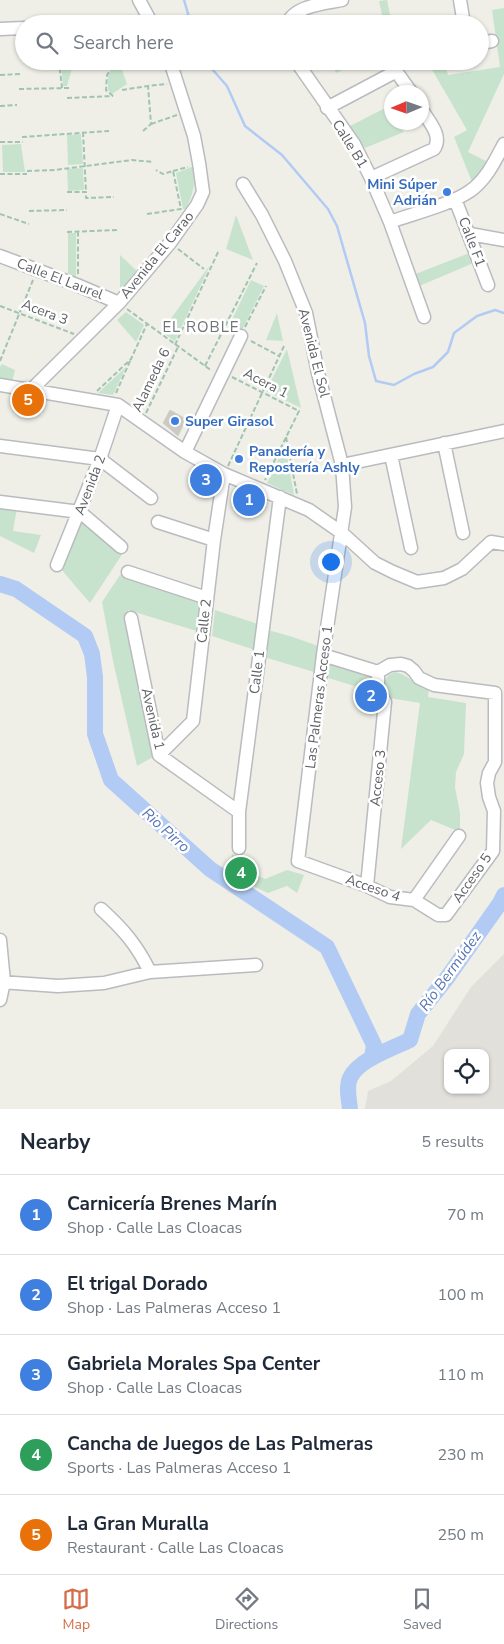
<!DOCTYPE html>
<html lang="en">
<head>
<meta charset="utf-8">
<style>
	body { margin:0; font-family:"Nunito Sans",sans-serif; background:#f6f6f7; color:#1f2937 }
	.controls { position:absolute; right:15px; bottom:15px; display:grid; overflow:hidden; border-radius:10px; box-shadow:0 1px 4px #0004 }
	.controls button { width:45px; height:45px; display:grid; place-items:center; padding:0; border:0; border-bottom:1px solid #e0e1e3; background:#fff; color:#1f2937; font:25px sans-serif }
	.compass { position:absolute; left:384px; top:85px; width:45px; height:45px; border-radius:50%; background:#fff; box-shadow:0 1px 4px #0004; rotate:268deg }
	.you { position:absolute; left:330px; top:561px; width:18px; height:18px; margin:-12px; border:4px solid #fff; border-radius:50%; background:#1a73e8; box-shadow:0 0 0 8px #1a73e833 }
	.badge { display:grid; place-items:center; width:32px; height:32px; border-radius:50%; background:#d46d49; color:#fff; font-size:16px; font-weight:700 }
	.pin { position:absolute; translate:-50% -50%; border:2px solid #fff; box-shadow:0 1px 5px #0006 }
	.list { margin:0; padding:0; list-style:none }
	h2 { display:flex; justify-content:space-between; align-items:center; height:65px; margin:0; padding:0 20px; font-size:21px }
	h2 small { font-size:16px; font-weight:400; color:#747a83 }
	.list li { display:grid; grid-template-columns:32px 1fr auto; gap:15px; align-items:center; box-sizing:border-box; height:80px; padding:0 20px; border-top:1px solid #e0e1e3 }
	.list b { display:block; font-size:19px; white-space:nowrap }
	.list p { margin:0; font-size:16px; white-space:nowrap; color:#747a83 }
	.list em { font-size:16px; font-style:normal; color:#747a83 }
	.icon { flex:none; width:28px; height:28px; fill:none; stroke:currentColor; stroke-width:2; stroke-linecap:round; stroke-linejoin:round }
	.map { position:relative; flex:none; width:504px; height:1109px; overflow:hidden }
	.search { position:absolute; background:#fff; box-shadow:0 1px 4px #0004; left:15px; right:15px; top:15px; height:55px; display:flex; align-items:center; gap:12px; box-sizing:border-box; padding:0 18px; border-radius:28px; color:#747a83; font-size:19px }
	.sheet { height:465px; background:#fff }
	nav { display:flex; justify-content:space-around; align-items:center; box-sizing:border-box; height:70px; border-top:1px solid #e0e1e3; background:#fff; font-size:14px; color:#747a83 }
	nav a { display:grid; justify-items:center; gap:2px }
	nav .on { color:#d46d49 }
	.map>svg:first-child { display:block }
	.industrial { fill:#e1e0db; fill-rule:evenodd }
	.green { fill:#c8e3cd }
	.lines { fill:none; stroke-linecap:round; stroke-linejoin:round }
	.stream { stroke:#b2cbf4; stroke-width:2.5 }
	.river { stroke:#b2cbf4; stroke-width:16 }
	.building { fill:#cac9c4; stroke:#d3d1c7 }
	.minor-casing { stroke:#b9bbbf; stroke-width:15 }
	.path { stroke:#a1c3b2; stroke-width:2; stroke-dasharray:5 2.5; stroke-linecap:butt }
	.minor { stroke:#fff; stroke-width:12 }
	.shop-dot { fill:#3f7fe0; stroke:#fff; stroke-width:2 }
	.labels { text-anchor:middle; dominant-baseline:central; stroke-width:5; stroke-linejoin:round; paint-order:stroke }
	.street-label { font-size:14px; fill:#5f6166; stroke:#fff }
	.shop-label { font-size:14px; font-weight:bold; fill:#366cbe; stroke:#fff; text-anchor:start }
	.neighbourhood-label { font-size:15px; letter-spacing:1px; fill:#707277; stroke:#fff }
	.water-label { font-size:15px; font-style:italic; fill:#5774b5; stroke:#fff }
</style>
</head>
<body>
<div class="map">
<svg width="504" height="1109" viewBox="0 0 504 1109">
	<rect width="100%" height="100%" fill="#efefe8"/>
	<path class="industrial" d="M 504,954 L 504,1109 L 365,1109 L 368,1091 L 391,1081 L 433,1046 L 471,987 ZM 448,1053 L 485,1053 L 485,1090 L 448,1090 Z"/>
	<path class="green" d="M 387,0 L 392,24 L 384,24 L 379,1 Z
		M 504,8 L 504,74 L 468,152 L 490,163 L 472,182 L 454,137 L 467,130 L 427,61 L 444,61 L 448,75 L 500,67 L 492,10 Z
		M 61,61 L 74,61 L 67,86 L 63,86 Z
		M 115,61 L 119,61 L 127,84 L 112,94 L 108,90 L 108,75 L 115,64 Z
		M 331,61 L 361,61 L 336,73 Z
		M 389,106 L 391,111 L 392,122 L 398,123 L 404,132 L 365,148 L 348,127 Z
		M 81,134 L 83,164 L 68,165 L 67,135 Z
		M 21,144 L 25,172 L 3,172 L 2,145 Z
		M 194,166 C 195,186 194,191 186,209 L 183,209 L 176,173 Z
		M 83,168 L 84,190 L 68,191 L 67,169 Z
		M 236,215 L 253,260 L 226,249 Z
		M 68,233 L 76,233 L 76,281 L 68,278 Z
		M 472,252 L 476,262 L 417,287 L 413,275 Z
		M 120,255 L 138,272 L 120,295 Z
		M 210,265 L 175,341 L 161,332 Z
		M 251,280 L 264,286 L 242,330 L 230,324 Z
		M 126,312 L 144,325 L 136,342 L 117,320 Z
		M 277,313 L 283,341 L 266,340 Z
		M 287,349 L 301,408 L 266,391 Z
		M 2,364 L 15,370 L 12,382 L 0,381 L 0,367 Z
		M 126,367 L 113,395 L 98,393 Z
		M 285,445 L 294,495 L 267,483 Z
		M 0,506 L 17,508 L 13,531 L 41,535 L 34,553 L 0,536 Z
		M 82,520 L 123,553 L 90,603 L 60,568 Z
		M 120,575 L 203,604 L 200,632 L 128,610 L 153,757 L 137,766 L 113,661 L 102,602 Z
		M 215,610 L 258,624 L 255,650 L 212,636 Z
		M 268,630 L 293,637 L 318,646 L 314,672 L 264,657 Z
		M 326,659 L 373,673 L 371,691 L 325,677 Z
		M 395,672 C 409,675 414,685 429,688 L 428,697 L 466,703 L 464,754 L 456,772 L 455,787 L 460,813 L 460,832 L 431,820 L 401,849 L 420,703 L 389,698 C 384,687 381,677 395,672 Z
		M 232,854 L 248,861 L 248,871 L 265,879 L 287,870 L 304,875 L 297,893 L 287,886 L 268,893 L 229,875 Z"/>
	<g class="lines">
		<path class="stream" d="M 184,0 L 191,24
			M 205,61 L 227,86 L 245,126 L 282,155 L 328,209 L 337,226 L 365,323 L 369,356 L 376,381 L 394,385 L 414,374 L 433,367 L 448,352 L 454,333 L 477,316 L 495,310 L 504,313"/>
		<path class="river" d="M 0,584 L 16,589 L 85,636 L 92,654 L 95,677 L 95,734 L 111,780 L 210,869 L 327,947 L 374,1045 L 372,1058
			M 350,1109 C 349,1099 346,1087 350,1078 C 358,1060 393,1048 410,1040 L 418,1014 L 447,978 L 500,903 L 504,895"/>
	</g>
	<path class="building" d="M 170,410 L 186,419 L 178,436 L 163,423 Z"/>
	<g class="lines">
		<defs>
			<path id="minor" d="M 139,0 L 152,24
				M 460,0 L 464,24
				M 288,24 C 292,6 327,3 342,0
				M 0,29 L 24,28
				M 480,43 L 492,41
				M 296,61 L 354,144 L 371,178 L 390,222 L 424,317
				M 327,108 L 393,73 L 398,74 L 411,92
				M 371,178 L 434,149 C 443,136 429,122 422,110
				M 243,184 L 262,215 L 285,261 L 306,313 L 318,373 L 342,465 L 345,507 L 323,655 L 298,861 L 367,886 L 390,897 L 414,900 L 438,915 L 446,915 L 493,851 L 494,811 L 489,797 L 487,783 L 489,773 L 495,762 L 495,693 L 434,685 L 419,678 L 414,671 L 408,666 L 401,664 L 390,665 L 378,672
				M 455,199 L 488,285
				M 390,222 C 412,214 452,204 470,191 C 486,180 495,161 504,144
				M 470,234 L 504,240
				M 0,256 L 77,285 L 119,303
				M 0,385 L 118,405 L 185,452 L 224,474 L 309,510 L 342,533 L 375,563 L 393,572 L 417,582 L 444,578 L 462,569 L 491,542 L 504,544
				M 32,389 L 119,303 L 170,243 L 197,205 L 203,192 L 199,163 L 194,136 L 170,61
				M 444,443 L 463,533
				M 0,446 L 100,459 L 151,498
				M 185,452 L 241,336
				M 391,455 L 411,548
				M 342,465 L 504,431
				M 0,502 L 80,512 L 121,547
				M 158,522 L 214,540
				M 57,565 L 100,459 L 118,405
				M 128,572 L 207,598
				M 131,618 L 159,755 L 239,812
				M 323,655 L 378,672
				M 159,755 L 193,721 L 214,540 L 224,474
				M 239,848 L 239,812 L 280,497
				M 367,886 L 385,702 L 378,688 L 378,672
				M 414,900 L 459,836
				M 101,909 C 123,929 137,945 150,972
				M 0,940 L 4,982 L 0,1000
				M 0,982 L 58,986 L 104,983 L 150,972 L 256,965"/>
		</defs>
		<use href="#minor" class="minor-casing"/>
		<path class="path" d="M 59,61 L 62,88
			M 0,75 L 20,74
			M 19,89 L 69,88
			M 122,90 L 148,86
			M 113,96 L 106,90 L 107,75 L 114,64 L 113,61
			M 67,98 L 113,96
			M 0,106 L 17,105
			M 151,124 L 177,115
			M 143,131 L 151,124 L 148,86 L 167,84
			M 83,132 L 86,192
			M 22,137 L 109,131
			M 0,142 L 23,142
			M 27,171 L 55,170 L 132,160 L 153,162
			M 173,171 L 188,167
			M 0,174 L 27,174
			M 67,192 L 86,192 L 86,198 L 114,197
			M 29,211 L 67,210
			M 0,214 L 29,224
			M 147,214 L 181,209 L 173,171 L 163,174 L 156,170
			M 67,232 L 117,230
			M 178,249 L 204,269
			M 78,274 L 78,232
			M 0,306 L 74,334
			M 127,309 L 212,371
			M 245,327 L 266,286
			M 251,341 L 279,356
			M 175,345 L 219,250
			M 0,361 L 33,280
			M 205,366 L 257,263
			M 232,377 L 299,411 L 265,480
			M 97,391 L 131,359 L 147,324
			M 116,393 L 130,361
			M 146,413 L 178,347
			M 286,437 L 297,494
			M 228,466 L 284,346"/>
		<use href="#minor" class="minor"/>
	</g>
	<g class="shop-dot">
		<circle cx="447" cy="192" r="5"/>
		<circle cx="175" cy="421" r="5"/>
		<circle cx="239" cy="459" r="5"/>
	</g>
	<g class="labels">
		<g class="street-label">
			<text transform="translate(350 144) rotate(58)">Calle B1</text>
			<text transform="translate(472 242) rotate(69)">Calle F1</text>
			<text transform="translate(157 255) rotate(-51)">Avenida El Carao</text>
			<text transform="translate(60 279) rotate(21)">Calle El Laurel</text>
			<text transform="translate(45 312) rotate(21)">Acera 3</text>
			<text transform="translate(314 353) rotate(76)">Avenida El Sol</text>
			<text transform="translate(151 380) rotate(-64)">Alameda 6</text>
			<text transform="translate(266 383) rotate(27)">Acera 1</text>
			<text transform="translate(90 485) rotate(-69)">Avenida 2</text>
			<text transform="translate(204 621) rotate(-84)">Calle 2</text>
			<text transform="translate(257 672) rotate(-83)">Calle 1</text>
			<text transform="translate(319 697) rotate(-83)">Las Palmeras Acceso 1</text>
			<text transform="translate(153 719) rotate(77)">Avenida 1</text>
			<text transform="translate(378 778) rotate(-84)">Acceso 3</text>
			<text transform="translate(472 878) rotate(-55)">Acceso 5</text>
			<text transform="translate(373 888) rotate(19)">Acceso 4</text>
		</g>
		<g class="shop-label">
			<text x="437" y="184" text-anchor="end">Mini Súper<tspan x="437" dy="16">Adrián</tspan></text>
			<text x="185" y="421">Super Girasol</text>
			<text x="249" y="451">Panadería y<tspan x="249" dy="16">Repostería Ashly</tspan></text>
		</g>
		<g class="neighbourhood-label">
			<text x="201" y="327">EL ROBLE</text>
		</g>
		<g class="water-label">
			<text transform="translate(166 830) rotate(42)">Rio Pirro</text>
			<text transform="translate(450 971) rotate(-54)">Río Bermúdez</text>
		</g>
	</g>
</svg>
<div class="controls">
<button><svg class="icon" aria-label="locate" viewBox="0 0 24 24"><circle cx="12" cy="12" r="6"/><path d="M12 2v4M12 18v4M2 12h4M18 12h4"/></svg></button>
</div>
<svg class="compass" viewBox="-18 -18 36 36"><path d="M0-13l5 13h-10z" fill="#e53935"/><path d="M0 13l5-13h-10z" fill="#747a83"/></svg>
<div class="you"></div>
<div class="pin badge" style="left:249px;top:500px;background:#3f7fe0">1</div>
<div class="pin badge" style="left:371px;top:696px;background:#3f7fe0">2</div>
<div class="pin badge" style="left:206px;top:480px;background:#3f7fe0">3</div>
<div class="pin badge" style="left:241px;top:873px;background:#2e9e5b">4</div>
<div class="pin badge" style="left:28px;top:400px;background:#e8710a">5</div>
<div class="search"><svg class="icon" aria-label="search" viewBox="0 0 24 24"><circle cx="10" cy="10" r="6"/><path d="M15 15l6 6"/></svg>Search here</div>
</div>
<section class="sheet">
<h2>Nearby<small>5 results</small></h2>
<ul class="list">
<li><span class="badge" style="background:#3f7fe0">1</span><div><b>Carnicería Brenes Marín</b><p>Shop · Calle Las Cloacas</p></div><em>70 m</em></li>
<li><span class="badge" style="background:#3f7fe0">2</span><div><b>El trigal Dorado</b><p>Shop · Las Palmeras Acceso 1</p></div><em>100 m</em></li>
<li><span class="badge" style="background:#3f7fe0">3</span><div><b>Gabriela Morales Spa Center</b><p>Shop · Calle Las Cloacas</p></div><em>110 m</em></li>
<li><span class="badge" style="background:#2e9e5b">4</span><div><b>Cancha de Juegos de Las Palmeras</b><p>Sports · Las Palmeras Acceso 1</p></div><em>230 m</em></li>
<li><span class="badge" style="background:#e8710a">5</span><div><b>La Gran Muralla</b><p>Restaurant · Calle Las Cloacas</p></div><em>250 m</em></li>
</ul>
</section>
<nav>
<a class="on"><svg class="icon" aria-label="map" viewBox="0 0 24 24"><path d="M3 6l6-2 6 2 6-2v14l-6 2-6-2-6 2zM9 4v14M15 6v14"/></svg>Map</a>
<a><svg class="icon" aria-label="directions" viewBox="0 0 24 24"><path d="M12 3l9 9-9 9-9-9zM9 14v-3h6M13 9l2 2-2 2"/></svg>Directions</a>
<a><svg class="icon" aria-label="saved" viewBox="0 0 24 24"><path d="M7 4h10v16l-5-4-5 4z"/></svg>Saved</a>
</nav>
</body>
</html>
